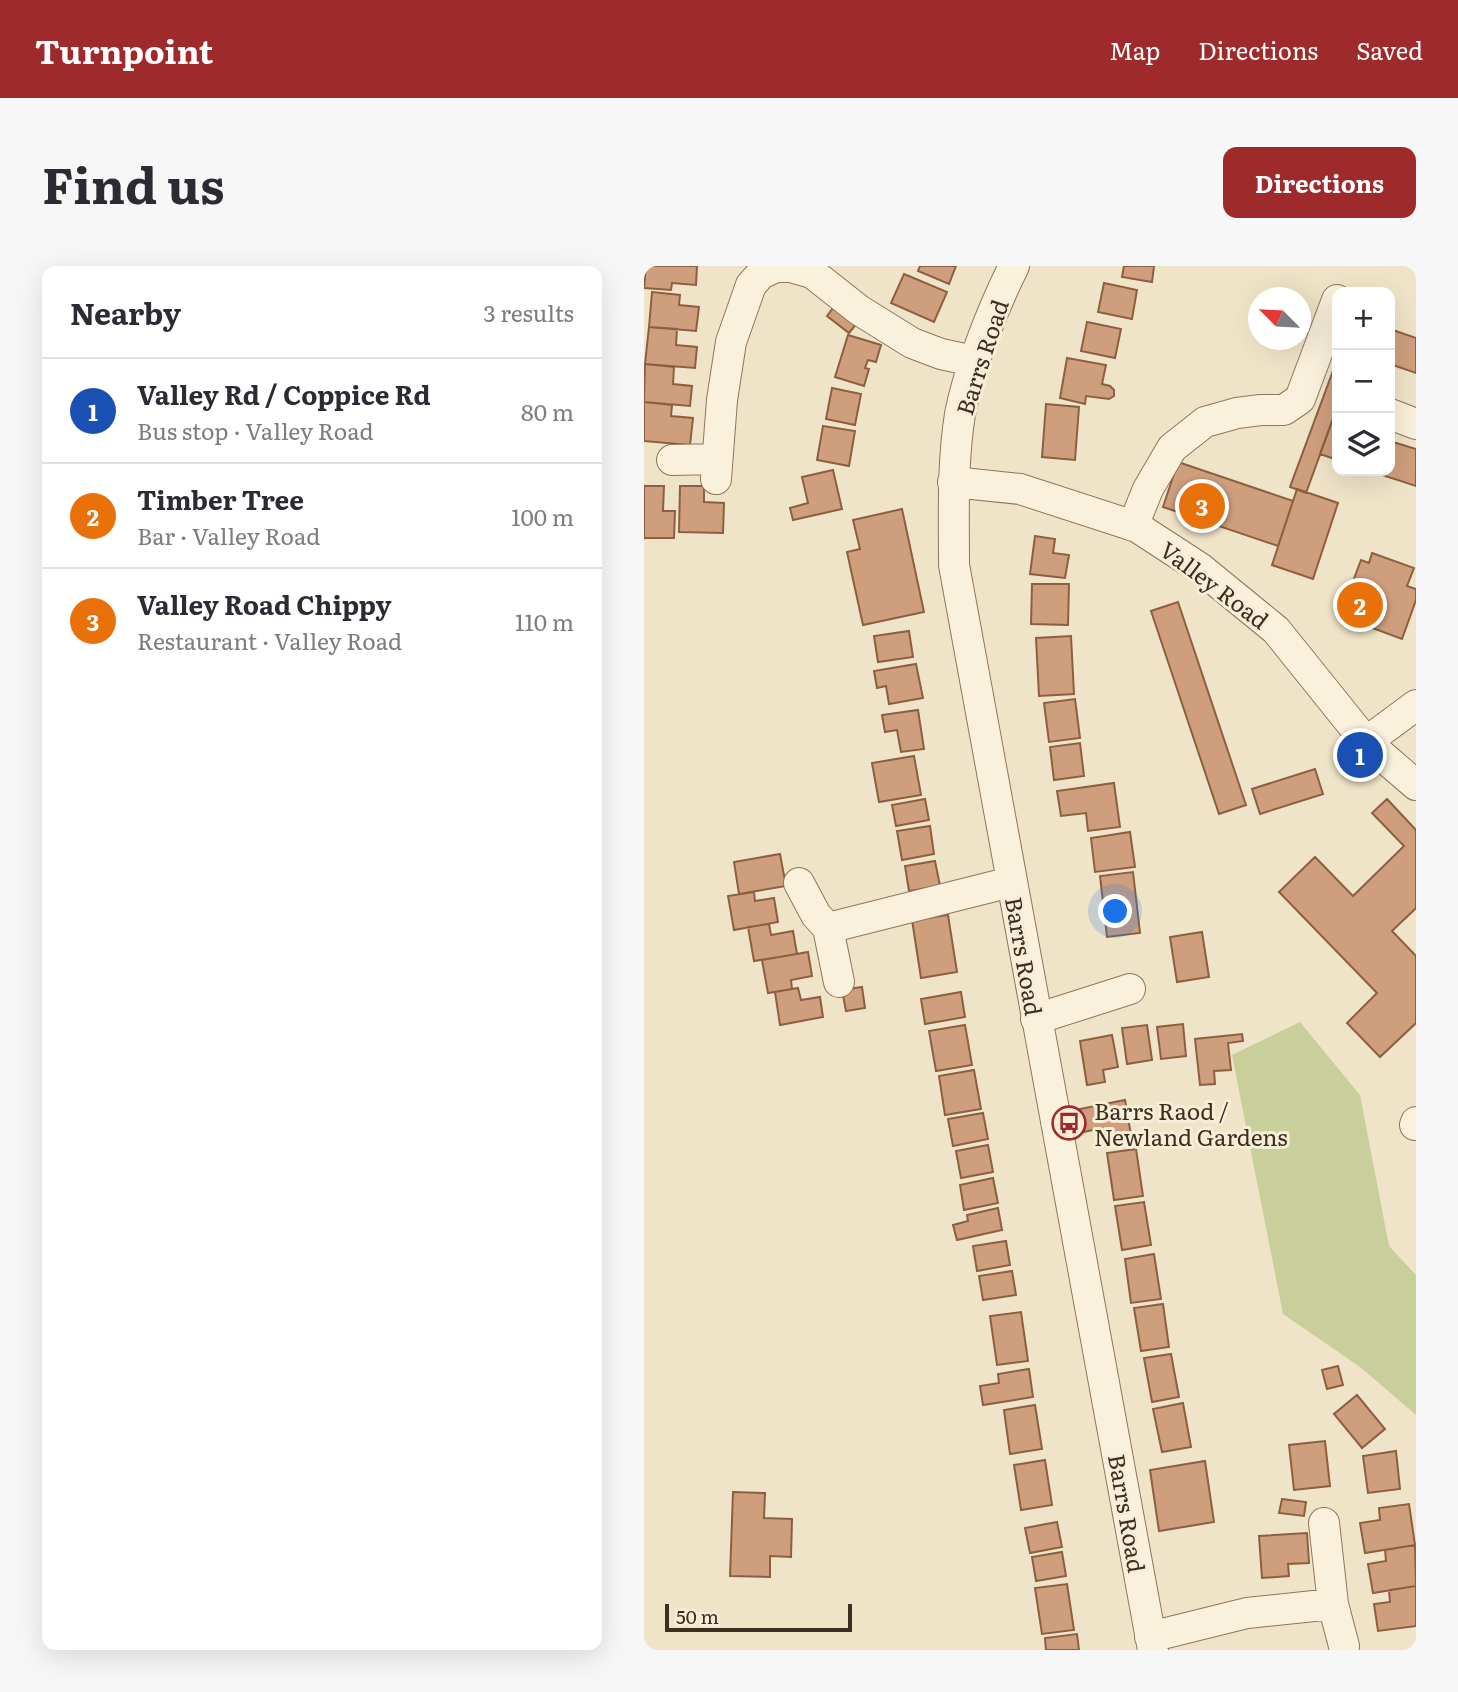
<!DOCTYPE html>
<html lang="en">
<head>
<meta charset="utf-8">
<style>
	body { margin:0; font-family:Literata,serif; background:#f7f7f7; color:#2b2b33 }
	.controls { position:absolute; right:21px; top:21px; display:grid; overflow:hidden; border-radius:14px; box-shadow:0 7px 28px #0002 }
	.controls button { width:63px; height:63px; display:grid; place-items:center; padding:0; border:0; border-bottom:2px solid #e1e1e2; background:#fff; color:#2b2b33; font:35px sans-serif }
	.compass { position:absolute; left:604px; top:21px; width:63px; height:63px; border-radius:50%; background:#fff; box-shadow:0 7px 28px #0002; rotate:294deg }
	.scale { position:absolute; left:21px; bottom:18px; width:187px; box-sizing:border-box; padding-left:7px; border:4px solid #3d2e20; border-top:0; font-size:19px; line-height:24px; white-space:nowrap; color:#3d2e20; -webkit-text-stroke:5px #f7eed8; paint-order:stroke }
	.you { position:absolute; left:472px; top:646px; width:24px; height:24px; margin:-18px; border:5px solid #fff; border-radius:50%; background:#1a73e8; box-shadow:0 0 0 10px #1a73e833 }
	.badge { display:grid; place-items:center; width:46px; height:46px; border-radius:50%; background:#9e2a2b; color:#fff; font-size:23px; font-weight:700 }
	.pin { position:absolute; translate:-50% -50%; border:4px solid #fff; box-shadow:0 2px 7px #0006 }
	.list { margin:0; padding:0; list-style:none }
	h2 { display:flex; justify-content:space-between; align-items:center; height:91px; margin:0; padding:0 28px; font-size:30px }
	h2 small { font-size:23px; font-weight:400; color:#7c7c81 }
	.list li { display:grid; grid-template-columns:46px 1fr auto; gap:21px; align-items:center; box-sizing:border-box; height:105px; padding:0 28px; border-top:2px solid #e1e1e2 }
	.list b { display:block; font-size:26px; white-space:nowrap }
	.list p { margin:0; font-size:23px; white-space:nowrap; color:#7c7c81 }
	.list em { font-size:23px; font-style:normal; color:#7c7c81 }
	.icon { flex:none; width:38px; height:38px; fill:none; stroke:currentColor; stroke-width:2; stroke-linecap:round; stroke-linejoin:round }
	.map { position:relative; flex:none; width:772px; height:1384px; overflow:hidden; border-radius:14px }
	header { display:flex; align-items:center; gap:42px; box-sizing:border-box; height:98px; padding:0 35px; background:#9e2a2b; color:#fff }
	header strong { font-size:33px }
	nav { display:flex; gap:38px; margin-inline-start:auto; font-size:24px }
	.intro { display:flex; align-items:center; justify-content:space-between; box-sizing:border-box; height:168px; padding:0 42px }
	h1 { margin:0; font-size:49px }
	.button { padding:18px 32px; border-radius:14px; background:#9e2a2b; color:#fff; font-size:24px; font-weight:700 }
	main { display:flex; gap:42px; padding:0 42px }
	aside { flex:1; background:#fff; border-radius:14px; box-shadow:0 7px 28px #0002 }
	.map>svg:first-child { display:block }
	.green { fill:#c9cf9b }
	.building { fill:#cf9f7d; stroke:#8d5f41; stroke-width:2 }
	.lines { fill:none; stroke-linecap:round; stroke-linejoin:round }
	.minor-casing { stroke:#8d765c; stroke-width:32 }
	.minor { stroke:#faf1dc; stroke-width:30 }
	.labels { text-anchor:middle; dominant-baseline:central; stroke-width:6; stroke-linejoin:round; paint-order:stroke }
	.street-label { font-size:23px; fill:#3d2e20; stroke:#f7eed8 }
	.poi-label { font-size:23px; fill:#3d2e20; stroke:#f7eed8; text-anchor:start }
</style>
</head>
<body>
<header>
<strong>Turnpoint</strong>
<nav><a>Map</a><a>Directions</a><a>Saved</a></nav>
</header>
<div class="intro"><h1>Find us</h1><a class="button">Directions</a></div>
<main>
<aside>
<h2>Nearby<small>3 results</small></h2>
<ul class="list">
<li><span class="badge" style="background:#1a4fb4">1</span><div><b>Valley Rd / Coppice Rd</b><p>Bus stop · Valley Road</p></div><em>80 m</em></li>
<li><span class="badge" style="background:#e8710a">2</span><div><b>Timber Tree</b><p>Bar · Valley Road</p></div><em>100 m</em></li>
<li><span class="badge" style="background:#e8710a">3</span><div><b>Valley Road Chippy</b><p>Restaurant · Valley Road</p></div><em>110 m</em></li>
</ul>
</aside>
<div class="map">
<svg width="772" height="1384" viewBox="0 0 772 1384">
	<rect width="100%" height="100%" fill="#f0e4c8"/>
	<path class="green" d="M 656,756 L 716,829 L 745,980 L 772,1009 L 772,1149 L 716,1101 L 639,1048 L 588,789 Z"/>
	<path class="building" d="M 2,0 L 53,0 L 52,19 L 28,17 L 27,24 L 0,22 Z
		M 276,0 L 312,0 L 305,18 L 274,5 Z
		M 480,0 L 510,0 L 508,16 L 478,11 Z
		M 260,8 L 303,26 L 290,56 L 247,37 Z
		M 460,17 L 493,24 L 488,53 L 454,46 Z
		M 8,26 L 36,29 L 35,39 L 55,41 L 52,65 L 5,61 Z
		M 192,38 L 214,56 L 205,67 L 183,50 Z
		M 443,56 L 477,63 L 471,92 L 437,85 Z
		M 5,61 L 33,63 L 32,79 L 53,81 L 51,102 L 1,98 Z
		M 746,63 L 772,72 L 772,107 L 746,98 Z
		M 204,69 L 237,79 L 232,96 L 224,94 L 221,102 L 225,103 L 220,120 L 191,111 Z
		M 423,92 L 462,99 L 458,118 L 466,120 L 470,124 L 470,130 L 465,133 L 442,130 L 441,138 L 416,132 Z
		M 693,94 L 693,142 L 662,227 L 646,221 Z
		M 1,98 L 30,101 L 29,118 L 48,120 L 46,140 L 0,136 Z
		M 188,122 L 217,128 L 211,159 L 182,153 Z
		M 0,136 L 28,139 L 27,150 L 49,152 L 46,179 L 0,175 Z
		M 402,138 L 435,141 L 431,194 L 398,191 Z
		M 688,155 L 693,157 L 693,194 L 676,188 Z
		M 179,160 L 211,165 L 205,200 L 173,194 Z
		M 749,176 L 772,183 L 772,220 L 738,209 L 740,205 L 746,205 L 746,187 Z
		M 534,196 L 649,235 L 634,280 L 519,241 Z
		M 189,204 L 198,243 L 149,254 L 146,242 L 164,237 L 158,211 Z
		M 0,220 L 20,220 L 19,245 L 31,245 L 30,272 L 0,272 Z
		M 36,220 L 60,220 L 60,236 L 80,237 L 79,267 L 35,266 Z
		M 653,223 L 694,237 L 669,313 L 628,299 Z
		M 258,243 L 280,346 L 219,359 L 203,286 L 216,283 L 209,254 Z
		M 391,270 L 411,273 L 409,287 L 425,289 L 421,312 L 386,308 Z
		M 728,287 L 770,302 L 763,320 L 772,323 L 772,334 L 758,373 L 696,350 L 717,294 L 725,297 Z
		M 388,318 L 425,318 L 424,359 L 387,358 Z
		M 534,336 L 602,539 L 575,548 L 507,345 Z
		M 265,365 L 269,391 L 234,396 L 230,370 Z
		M 427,370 L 430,428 L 395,430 L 392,372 Z
		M 272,398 L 279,432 L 245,438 L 242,420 L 233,422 L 230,405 Z
		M 431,433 L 436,472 L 405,476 L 400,437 Z
		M 274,444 L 280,483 L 257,486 L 253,464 L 241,466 L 238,449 Z
		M 436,477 L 440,510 L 410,514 L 406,481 Z
		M 270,490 L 277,529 L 235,536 L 228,497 Z
		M 671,503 L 679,528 L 616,548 L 608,523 Z
		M 470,517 L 476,561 L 444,565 L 442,547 L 417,550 L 413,525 Z
		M 281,533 L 285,554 L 252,560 L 248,539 Z
		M 743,533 L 772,564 L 772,642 L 748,665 L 772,690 L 772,757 L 736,791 L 703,757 L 733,727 L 635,626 L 671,591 L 709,630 L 760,580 L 728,547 Z
		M 286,560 L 290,588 L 258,594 L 253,565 Z
		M 486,566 L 491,601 L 451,606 L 447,572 Z
		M 136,588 L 142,620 L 95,628 L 90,596 Z
		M 291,595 L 296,620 L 265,625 L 261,600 Z
		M 489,606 L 496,667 L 463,671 L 456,610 Z
		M 110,626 L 111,635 L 130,632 L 134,656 L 90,664 L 84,630 Z
		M 304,649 L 313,706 L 277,712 L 268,654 Z
		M 125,658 L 127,669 L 149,665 L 153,688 L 110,695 L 104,661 Z
		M 558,666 L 565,711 L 533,716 L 526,671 Z
		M 164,686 L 168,710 L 147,714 L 148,723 L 124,727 L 118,694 Z
		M 218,721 L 221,742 L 202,745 L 198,724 Z
		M 154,722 L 157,734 L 176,731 L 179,751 L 136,759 L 131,726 Z
		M 317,726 L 321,751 L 281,758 L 277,733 Z
		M 539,758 L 542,790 L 517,793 L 513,761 Z
		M 321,759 L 328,799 L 292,805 L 285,765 Z
		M 503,759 L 508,794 L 483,798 L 478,762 Z
		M 598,768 L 599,775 L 584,777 L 587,804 L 570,805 L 571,818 L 556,819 L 551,773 Z
		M 468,769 L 474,801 L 459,804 L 461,816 L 443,819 L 436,775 Z
		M 330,804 L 337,843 L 301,849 L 295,810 Z
		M 481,834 L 488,875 L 461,880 L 458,862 L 435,867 L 431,844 Z
		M 339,847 L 344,873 L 309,880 L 304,853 Z
		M 344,879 L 349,906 L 317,912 L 312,885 Z
		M 492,883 L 499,930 L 470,934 L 463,887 Z
		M 349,912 L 354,937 L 320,944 L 316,919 Z
		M 500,936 L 507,979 L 478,984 L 471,940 Z
		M 354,942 L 358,964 L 313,974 L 309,959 L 324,955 L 323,949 Z
		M 362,975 L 366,999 L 333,1005 L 329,980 Z
		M 510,988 L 517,1033 L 487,1037 L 481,993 Z
		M 368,1005 L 372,1029 L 339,1034 L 335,1010 Z
		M 519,1038 L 525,1081 L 497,1085 L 490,1042 Z
		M 377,1046 L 384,1095 L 353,1099 L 346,1050 Z
		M 527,1088 L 535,1131 L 508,1136 L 500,1092 Z
		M 694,1100 L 699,1119 L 683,1123 L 678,1104 Z
		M 385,1103 L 389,1131 L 339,1139 L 336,1120 L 355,1117 L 354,1108 Z
		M 713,1129 L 741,1163 L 718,1182 L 690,1148 Z
		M 539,1137 L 547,1181 L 518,1186 L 509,1143 Z
		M 391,1139 L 398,1183 L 366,1188 L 360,1144 Z
		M 681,1175 L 686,1220 L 650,1224 L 645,1179 Z
		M 752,1185 L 756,1223 L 724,1227 L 719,1190 Z
		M 401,1194 L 408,1239 L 377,1244 L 370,1199 Z
		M 561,1195 L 570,1256 L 515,1265 L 506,1204 Z
		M 89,1226 L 121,1227 L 120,1252 L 148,1253 L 147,1291 L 126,1290 L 126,1311 L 86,1310 Z
		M 638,1233 L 662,1236 L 660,1250 L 635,1247 Z
		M 765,1238 L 771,1279 L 721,1287 L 716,1257 L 736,1254 L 735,1242 Z
		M 413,1256 L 418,1281 L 386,1287 L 381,1262 Z
		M 663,1267 L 665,1297 L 644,1298 L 645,1310 L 618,1312 L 615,1270 Z
		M 771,1279 L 772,1320 L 729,1327 L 724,1298 L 742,1295 L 741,1284 Z
		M 418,1286 L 422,1310 L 392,1315 L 388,1291 Z
		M 423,1318 L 430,1364 L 398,1368 L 391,1322 Z
		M 772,1320 L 772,1360 L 734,1365 L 730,1338 L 746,1336 L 745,1324 Z
		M 433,1368 L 435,1384 L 402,1384 L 401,1372 Z"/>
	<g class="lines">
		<defs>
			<path id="minor" d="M 370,0 C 349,42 325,102 316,148 C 308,198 310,249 310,299 L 509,1384
				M 746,148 L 772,158
				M 28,194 L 73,193
				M 72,213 L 78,134 L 87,76 L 107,19 L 117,8 L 132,1 L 147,1 L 168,7 L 215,44 L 268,77 L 297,88 L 330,95
				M 309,216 L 376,223 L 493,261 L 556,302 L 632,364 L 722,476 L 772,519
				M 489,260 L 504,223 L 528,182 L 561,156 L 593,147 L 617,144 L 640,144 L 656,133 L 693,34
				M 722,476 L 772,439
				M 155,617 L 172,649 L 184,662
				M 195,716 L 184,662 L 367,616
				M 392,753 L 486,723
				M 771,859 L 772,856
				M 680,1257 L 689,1338 L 700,1380
				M 506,1371 L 603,1347 L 689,1338"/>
		</defs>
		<use href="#minor" class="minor-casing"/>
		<use href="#minor" class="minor"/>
	</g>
	<defs>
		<symbol id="bus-ring" viewBox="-11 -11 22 22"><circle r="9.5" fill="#f7eed8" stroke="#9e2a2b" stroke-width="1.5"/><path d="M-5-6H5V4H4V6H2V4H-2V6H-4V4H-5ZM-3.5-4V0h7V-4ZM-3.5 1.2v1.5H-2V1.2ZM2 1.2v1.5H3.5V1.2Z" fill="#9e2a2b"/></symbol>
	</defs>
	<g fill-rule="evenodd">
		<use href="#bus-ring" x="406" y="838" width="38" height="38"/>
	</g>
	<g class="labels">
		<g class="street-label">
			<text transform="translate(337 91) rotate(-72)">Barrs Road</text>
			<text transform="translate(571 318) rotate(37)">Valley Road</text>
			<text transform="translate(381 690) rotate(80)">Barrs Road</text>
			<text transform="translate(484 1247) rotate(80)">Barrs Road</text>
		</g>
		<g class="poi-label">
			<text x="450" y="844">Barrs Raod /<tspan x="450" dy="26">Newland Gardens</tspan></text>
		</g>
	</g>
</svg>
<div class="controls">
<button>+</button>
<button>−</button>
<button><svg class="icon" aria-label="layers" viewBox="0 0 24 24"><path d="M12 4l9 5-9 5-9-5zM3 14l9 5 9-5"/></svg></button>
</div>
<svg class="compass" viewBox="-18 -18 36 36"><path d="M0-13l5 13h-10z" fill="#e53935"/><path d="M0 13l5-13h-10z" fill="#7c7c81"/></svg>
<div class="scale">50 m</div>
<div class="you"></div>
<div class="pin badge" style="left:716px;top:489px;background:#1a4fb4">1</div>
<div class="pin badge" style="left:716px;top:339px;background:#e8710a">2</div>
<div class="pin badge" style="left:558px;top:240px;background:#e8710a">3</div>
</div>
</main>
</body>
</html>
